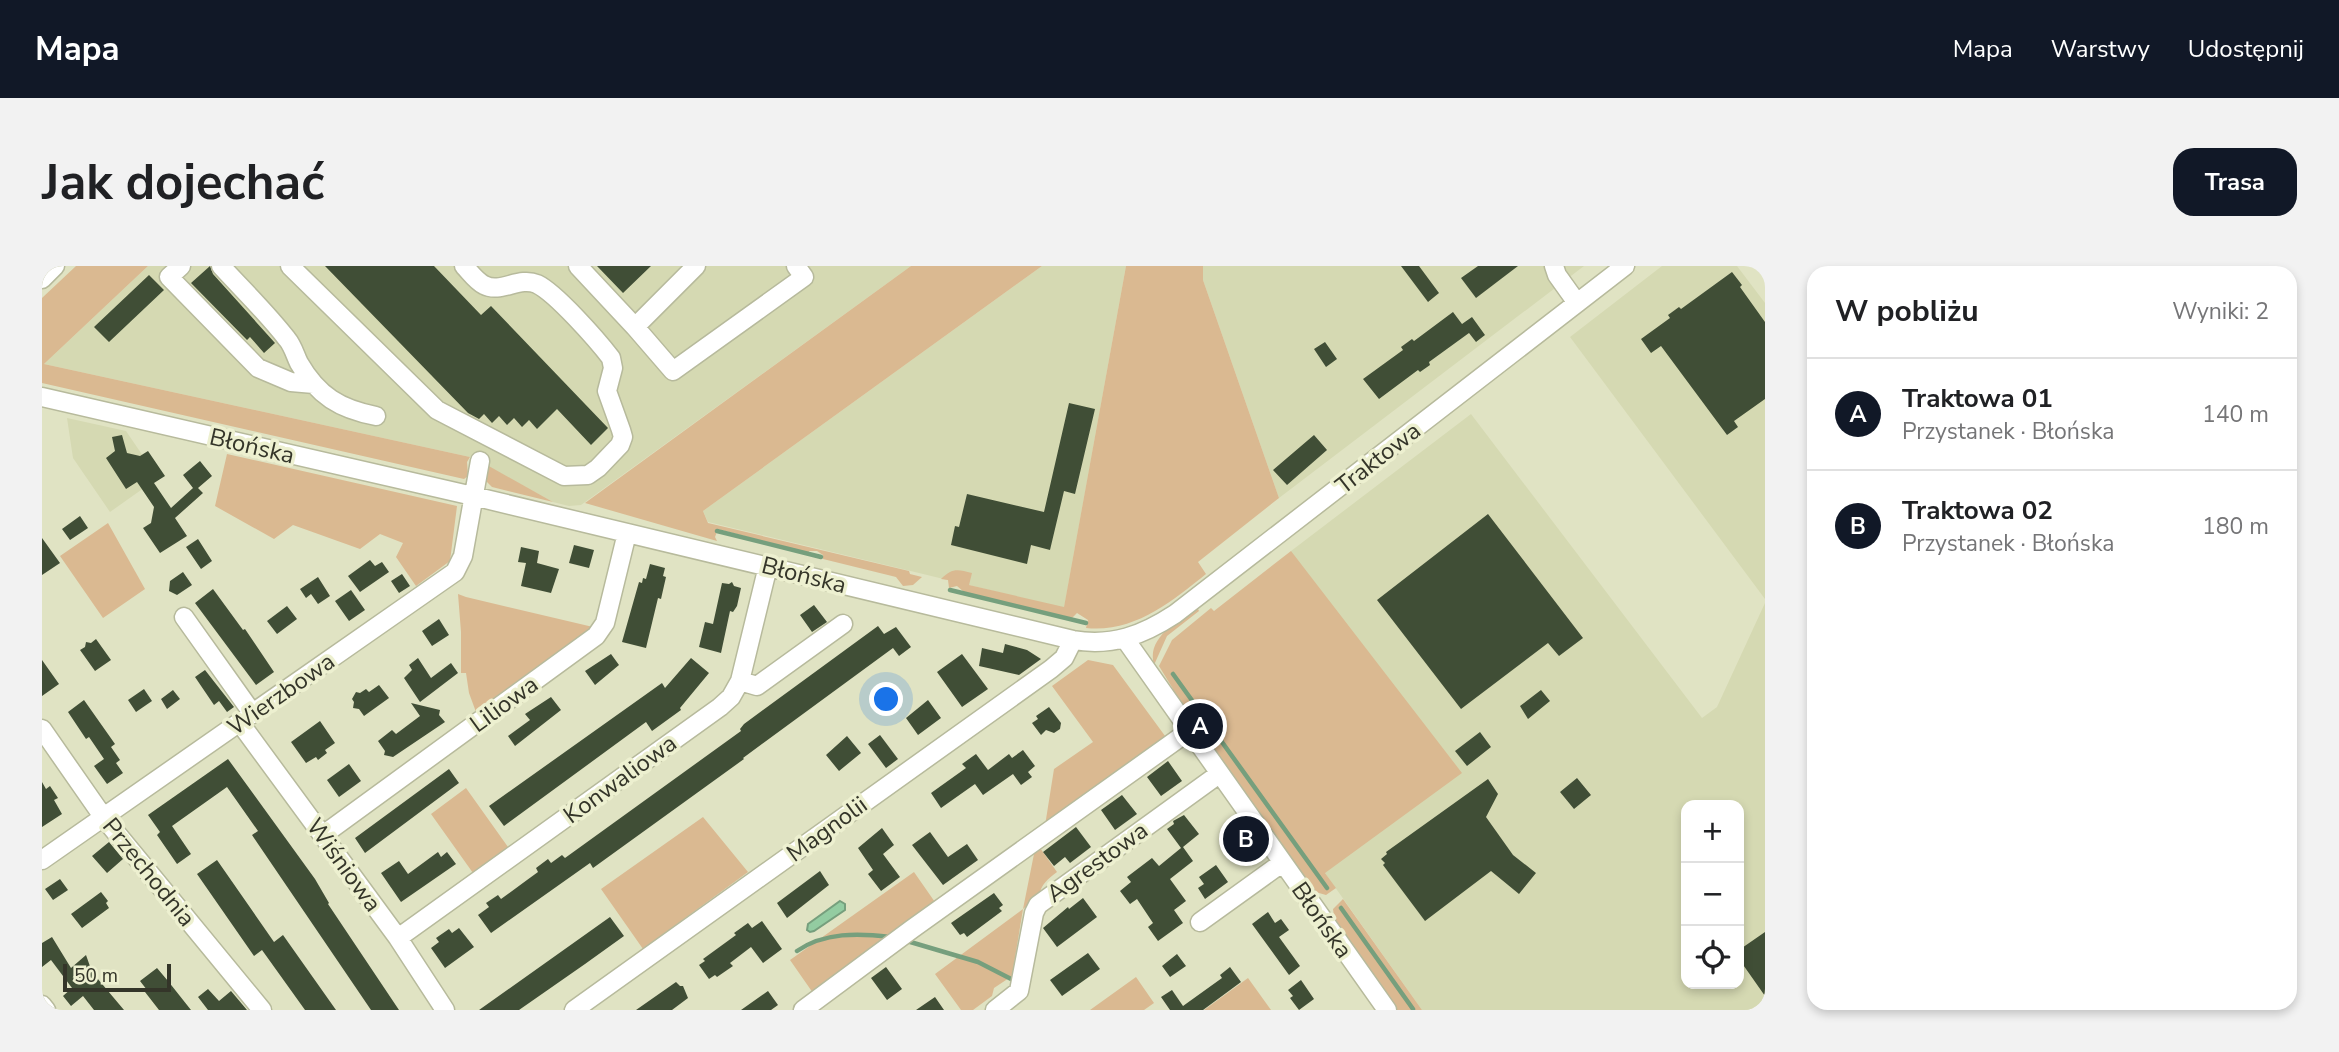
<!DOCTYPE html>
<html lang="pl">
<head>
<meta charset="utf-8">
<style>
	body { margin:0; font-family:"Nunito Sans",sans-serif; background:#f2f2f2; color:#202124 }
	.controls { position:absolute; right:21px; bottom:21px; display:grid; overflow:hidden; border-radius:14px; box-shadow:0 4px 10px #0003 }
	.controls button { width:63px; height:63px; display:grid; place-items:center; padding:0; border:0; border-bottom:2px solid #e0e0e0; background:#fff; color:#202124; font:35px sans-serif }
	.scale { position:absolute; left:21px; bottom:18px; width:108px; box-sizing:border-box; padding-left:7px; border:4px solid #343529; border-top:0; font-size:19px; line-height:24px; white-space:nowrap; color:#343529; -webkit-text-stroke:5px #edf0d0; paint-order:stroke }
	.you { position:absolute; left:845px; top:434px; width:24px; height:24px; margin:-18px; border:5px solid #fff; border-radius:50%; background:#1a73e8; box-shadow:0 0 0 10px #1a73e833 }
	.badge { display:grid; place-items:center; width:46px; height:46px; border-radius:50%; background:#111827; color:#fff; font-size:23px; font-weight:700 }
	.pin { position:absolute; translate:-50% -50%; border:4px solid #fff; box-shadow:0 2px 7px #0006 }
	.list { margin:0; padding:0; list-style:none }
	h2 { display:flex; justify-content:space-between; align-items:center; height:91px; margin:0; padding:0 28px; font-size:30px }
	h2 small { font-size:23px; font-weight:400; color:#757577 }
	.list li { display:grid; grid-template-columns:46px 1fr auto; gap:21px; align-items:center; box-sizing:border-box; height:112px; padding:0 28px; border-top:2px solid #e0e0e0 }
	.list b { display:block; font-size:26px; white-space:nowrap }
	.list p { margin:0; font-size:23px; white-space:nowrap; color:#757577 }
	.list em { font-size:23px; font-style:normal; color:#757577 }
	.icon { flex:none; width:38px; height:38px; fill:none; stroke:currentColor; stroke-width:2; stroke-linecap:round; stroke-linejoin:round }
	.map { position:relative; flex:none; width:1723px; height:744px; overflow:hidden; border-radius:21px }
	header { display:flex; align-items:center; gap:42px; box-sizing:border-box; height:98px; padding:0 35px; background:#111827; color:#fff }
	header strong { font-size:33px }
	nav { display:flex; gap:38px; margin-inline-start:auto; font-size:24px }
	.intro { display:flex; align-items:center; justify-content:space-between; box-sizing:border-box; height:168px; padding:0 42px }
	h1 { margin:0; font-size:49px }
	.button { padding:18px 32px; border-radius:21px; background:#111827; color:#fff; font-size:24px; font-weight:700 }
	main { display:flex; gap:42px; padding:0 42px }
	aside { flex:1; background:#fff; border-radius:21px; box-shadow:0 4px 10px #0003 }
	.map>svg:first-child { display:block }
	.built { fill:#d5d9b2; fill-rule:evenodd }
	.green { fill:#dab991 }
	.water { fill:#93cca1; stroke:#769f7d; stroke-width:2 }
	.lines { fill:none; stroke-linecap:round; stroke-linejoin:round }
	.stream { stroke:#769f7d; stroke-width:4.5 }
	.building { fill:#404e36 }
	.minor-casing { stroke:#b7ba9c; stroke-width:21 }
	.minor { stroke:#fff; stroke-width:18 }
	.labels { text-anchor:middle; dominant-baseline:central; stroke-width:7; stroke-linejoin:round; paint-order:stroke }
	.street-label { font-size:24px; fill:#343529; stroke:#edf0d0 }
</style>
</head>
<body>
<header>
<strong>Mapa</strong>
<nav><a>Mapa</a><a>Warstwy</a><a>Udostępnij</a></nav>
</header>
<div class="intro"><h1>Jak dojechać</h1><a class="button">Trasa</a></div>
<main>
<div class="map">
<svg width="1723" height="744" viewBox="0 0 1723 744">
	<rect width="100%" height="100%" fill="#e0e3c3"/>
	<path class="built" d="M 106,0 L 869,0 L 539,239 L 527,240 L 511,236 L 428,191 L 2,98 Z
		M 1000,0 L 1084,0 L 1022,342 L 666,256 L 661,245 Z
		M 1161,0 L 1542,0 L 1237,232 L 1161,14 Z
		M 1620,0 L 1695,0 L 1723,37 L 1723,333 L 1528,71 Z
		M 1429,148 L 1660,452 L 1675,441 L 1723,337 L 1723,744 L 1380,744 L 1283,607 L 1249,285 ZM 1644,539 L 1697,539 L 1697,718 L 1644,718 Z
		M 25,152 L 84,165 L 116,212 L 68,246 L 31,192 Z"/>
	<path class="green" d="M 34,0 L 106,0 L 2,98 L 428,191 L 425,196 L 426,210 L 422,213 L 0,117 L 0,32 Z
		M 869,0 L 1000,0 L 661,245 L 666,257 L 867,305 L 868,308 L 880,311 L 871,319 L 861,320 L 854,311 L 781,293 L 781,289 L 775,285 L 767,285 L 767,287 L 676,263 L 673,271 L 675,275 L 543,237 Z
		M 1084,0 L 1161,0 L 1161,14 L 1237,232 L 1156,296 L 1164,308 C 1129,336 1092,367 1044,362 L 1046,354 L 1035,347 L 1030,352 L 922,326 L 915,320 L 907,322 L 906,314 L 899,313 C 910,302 915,303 930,307 L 927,319 L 1022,341 Z
		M 185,188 L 415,240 L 408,295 L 374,320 L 354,291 L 361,277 L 338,268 L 318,283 L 251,259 L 232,273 L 173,240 Z
		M 445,199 L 511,236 L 450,221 L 445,216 Z
		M 66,257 L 103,323 L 61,352 L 18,290 Z
		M 1249,285 L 1420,507 L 1283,607 L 1294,622 L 1284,629 L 1270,625 L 1158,467 L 1162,463 L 1156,454 L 1151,457 L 1129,427 L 1131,423 L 1117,400 L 1130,374 L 1169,342 L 1172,345 Z
		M 416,328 L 424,331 L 551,361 L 434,446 L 427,427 L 424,407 L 419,407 L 419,366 Z
		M 1155,341 L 1157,345 L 1125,370 L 1112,399 C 1104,371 1137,355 1155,341 Z
		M 1046,394 L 1071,399 L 1126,474 L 1002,566 L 1012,503 L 1051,476 L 1010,420 Z
		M 424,522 L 466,581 L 431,607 L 389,548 Z
		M 661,551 L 706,606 L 601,683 L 559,623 Z
		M 996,579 L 1015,606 C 1006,613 999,618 997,630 L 981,643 L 970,710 L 952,722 L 950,730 L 931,744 L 919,744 L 893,708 L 981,643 L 993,583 Z
		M 872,606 L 895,639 L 771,727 L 748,694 Z
		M 1301,633 L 1380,744 L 1354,744 L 1293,657 L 1291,643 Z
		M 1094,711 L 1112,737 L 1102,744 L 1048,744 Z
		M 1206,712 L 1229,744 L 1162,744 Z"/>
	<path class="water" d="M 798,635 L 803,638 L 803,644 L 772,665 L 768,666 L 765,664 L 766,658 Z"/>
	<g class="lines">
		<path class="stream" d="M 675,265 L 779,291
			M 908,324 L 1044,357
			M 1131,408 L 1285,622
			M 1299,642 L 1371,743
			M 865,675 L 936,696 L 973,715
			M 755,685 C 782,666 817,667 848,671"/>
	</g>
	<path class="building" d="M 168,0 L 171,8 L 233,77 L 222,87 L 208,71 L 205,74 L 149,17 Z
		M 283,0 L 392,0 L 439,49 L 449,40 L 566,162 L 549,179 L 515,143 L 495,163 L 487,154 L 480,161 L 472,152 L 465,159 L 457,150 L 450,157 L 442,148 L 437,153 L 426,147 Z
		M 555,0 L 609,0 L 581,27 Z
		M 1359,0 L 1377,0 L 1397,27 L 1386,36 Z
		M 1436,0 L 1476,0 L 1434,32 L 1419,12 Z
		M 1690,6 L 1700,19 L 1698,21 L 1723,56 L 1723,133 L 1692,155 L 1696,161 L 1685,169 L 1619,80 L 1609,87 L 1599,73 L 1628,52 L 1626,49 L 1637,41 L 1639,43 Z
		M 107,9 L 122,24 L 67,76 L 52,61 Z
		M 1411,46 L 1420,58 L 1430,51 L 1443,69 L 1434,76 L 1427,67 L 1387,96 L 1388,99 L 1378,106 L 1376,104 L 1337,133 L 1321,113 L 1361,84 L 1359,81 L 1370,73 L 1372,75 Z
		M 1283,76 L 1295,93 L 1284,101 L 1272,83 Z
		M 1027,137 L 1053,143 L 1033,228 L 1022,225 L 1008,284 L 989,279 L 985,298 L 909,279 L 913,260 L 917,261 L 925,228 L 1002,246 Z
		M 80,169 L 85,187 L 98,190 L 106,185 L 123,210 L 112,217 L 129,242 L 151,222 L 141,209 L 158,195 L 170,210 L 156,222 L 161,227 L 133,252 L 145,270 L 118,287 L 101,262 L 109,257 L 112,241 L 95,216 L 84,223 L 64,192 L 73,185 L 70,171 Z
		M 1272,169 L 1285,184 L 1245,219 L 1231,204 Z
		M 1446,248 L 1541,372 L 1517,390 L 1506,377 L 1419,443 L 1335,334 Z
		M 38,250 L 46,262 L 28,274 L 20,263 Z
		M 0,272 L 18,297 L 0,309 Z
		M 156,273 L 170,295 L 159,303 L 144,281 Z
		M 532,279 L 552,284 L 547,302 L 527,297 Z
		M 479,281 L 497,285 L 495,297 L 517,303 L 509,327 L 479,320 L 484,297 L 476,296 Z
		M 328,294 L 333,300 L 340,296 L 347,306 L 318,326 L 306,310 Z
		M 608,298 L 623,302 L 621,310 L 624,311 L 619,333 L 616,332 L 604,382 L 580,376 L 597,316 L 600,317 L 601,312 L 604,313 Z
		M 141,306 L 150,319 L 135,329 L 127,325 L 128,315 Z
		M 360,308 L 368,320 L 357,327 L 349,315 Z
		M 276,311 L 288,330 L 276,338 L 269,328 L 264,332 L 258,323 Z
		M 690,316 L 692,320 L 699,322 L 695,340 L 691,346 L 688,345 L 679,387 L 657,381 L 663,356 L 671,358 L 680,317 L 687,318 Z
		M 171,323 L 201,364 L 203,363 L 232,406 L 214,419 L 153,337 Z
		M 309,324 L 323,344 L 307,355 L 293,335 Z
		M 772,339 L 785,356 L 770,366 L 758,349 Z
		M 245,340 L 255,353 L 235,368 L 225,355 Z
		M 397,353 L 407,369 L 390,380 L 380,365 Z
		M 836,360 L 842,368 L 854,361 L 869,381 L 857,390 L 851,382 L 701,492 L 702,493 L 551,602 L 548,597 L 449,667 L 436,649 L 447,641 L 444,637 L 456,629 L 459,633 L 485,614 L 496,606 L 494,602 L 506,593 L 509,597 L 520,589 L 523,592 L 699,465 L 698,463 L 702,458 Z
		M 54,373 L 69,394 L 53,405 L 38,384 L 43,381 L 44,376 L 49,377 Z
		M 963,378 L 985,384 L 999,393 L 977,409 L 937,400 L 940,382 L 961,387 Z
		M 569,388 L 577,399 L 553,419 L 543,405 Z
		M 920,388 L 946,423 L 920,441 L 895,406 Z
		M 376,392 L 389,412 L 409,397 L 416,407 L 378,436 L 362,412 L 370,404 L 367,399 Z
		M 649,392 L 667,407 L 638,442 L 639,444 L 610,465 L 604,456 L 462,560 L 447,540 L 620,417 L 623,422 Z
		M 0,394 L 17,418 L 0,430 Z
		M 163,404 L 192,441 L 185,446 L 177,435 L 172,439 L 153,411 Z
		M 337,419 L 347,432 L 322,450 L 317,443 L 311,442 L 312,436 L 310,433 L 314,426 L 318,427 L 324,423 L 327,426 Z
		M 102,423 L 110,435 L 94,446 L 86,434 Z
		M 131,424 L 138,433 L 125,443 L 119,433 Z
		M 1499,424 L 1508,435 L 1486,453 L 1478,440 Z
		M 509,431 L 519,444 L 473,480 L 466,470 L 488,454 L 483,448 Z
		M 42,434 L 73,478 L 69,481 L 78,494 L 74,497 L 81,507 L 65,518 L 52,500 L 62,493 L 47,471 L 44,473 L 26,446 Z
		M 886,434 L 899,452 L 876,469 L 864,452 Z
		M 369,437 L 398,444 L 397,449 L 403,456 L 351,491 L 342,489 L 343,485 L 336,475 L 350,464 L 354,468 L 378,450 Z
		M 1007,441 L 1019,457 L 1018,463 L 1012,467 L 1004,464 L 999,469 L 990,457 L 996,453 L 994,450 Z
		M 278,455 L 293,477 L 283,484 L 285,487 L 276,494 L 274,491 L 264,497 L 249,476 Z
		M 1438,466 L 1449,481 L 1425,500 L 1413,485 Z
		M 838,469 L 856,493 L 844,502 L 826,478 Z
		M 805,470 L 819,487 L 797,505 L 784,489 Z
		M 981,484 L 993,500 L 986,506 L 990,511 L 979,519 L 971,508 L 941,529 L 933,518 L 899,542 L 889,527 L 924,502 L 920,498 L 934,488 L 946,504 L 967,488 L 970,492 Z
		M 186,493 L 273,613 L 287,637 L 286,638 L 357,744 L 329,744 L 210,569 L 216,565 L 185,521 L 130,560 L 149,588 L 135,598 L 115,569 L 118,566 L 106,549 Z
		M 1126,495 L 1140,515 L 1119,530 L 1105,511 Z
		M 307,498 L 319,515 L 297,531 L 285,514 Z
		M 407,503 L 417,517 L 323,587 L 313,572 Z
		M 1535,512 L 1549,529 L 1532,543 L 1518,526 Z
		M 1446,513 L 1456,528 L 1444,551 L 1471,589 L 1494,607 L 1477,628 L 1449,605 L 1383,655 L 1341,599 L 1343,597 L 1339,593 L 1345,588 L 1344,586 Z
		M 0,516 L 4,523 L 8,520 L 16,532 L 12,534 L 20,548 L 0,561 Z
		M 1080,529 L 1095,548 L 1073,564 L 1059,544 Z
		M 1142,549 L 1157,568 L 1141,581 L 1151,595 L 1128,613 L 1144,635 L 1132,644 L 1141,657 L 1116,675 L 1106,661 L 1111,657 L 1095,633 L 1088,638 L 1078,625 L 1089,616 L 1085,611 L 1110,592 L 1117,600 L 1139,582 L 1125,563 L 1132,558 L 1131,555 Z
		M 1034,561 L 1049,581 L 1028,597 L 1023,591 L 1012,600 L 1001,586 Z
		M 840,562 L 852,579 L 841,588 L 858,611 L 839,625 L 826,608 L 831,604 L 816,582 Z
		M 888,566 L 906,591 L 925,578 L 936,594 L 901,619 L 870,579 Z
		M 67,576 L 81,593 L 65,607 L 50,590 Z
		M 396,586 L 399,591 L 405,586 L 414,598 L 359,636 L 339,607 L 357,595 L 366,608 Z
		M 175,594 L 232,676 L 241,669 L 294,744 L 263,744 L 220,684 L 212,690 L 155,608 Z
		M 1174,599 L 1186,616 L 1163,633 L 1156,622 L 1162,618 L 1157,611 Z
		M 778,605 L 787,619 L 745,652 L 735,637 Z
		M 18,613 L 26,624 L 11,634 L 3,623 Z
		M 59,626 L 66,635 L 64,637 L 67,642 L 40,662 L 29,648 Z
		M 952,627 L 961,639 L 957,642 L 960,645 L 925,671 L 922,667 L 918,669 L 909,657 Z
		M 1041,632 L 1055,651 L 1015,681 L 1001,662 L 1026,641 L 1027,643 Z
		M 1226,646 L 1233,657 L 1239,653 L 1247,664 L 1237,671 L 1258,700 L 1247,709 L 1210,658 Z
		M 568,651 L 582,670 L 543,698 L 477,744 L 437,744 Z
		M 720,655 L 740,683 L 721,697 L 709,681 L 688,697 L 691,700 L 675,711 L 673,709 L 667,713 L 657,699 L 663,695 L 661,693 L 694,669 L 692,667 L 706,657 L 710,662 Z
		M 417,662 L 432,681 L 403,702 L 389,682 L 397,676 L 394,672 L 407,663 L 410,667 Z
		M 1723,666 L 1723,730 L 1697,693 L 1697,684 Z
		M 10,671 L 29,702 L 44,689 L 50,706 L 82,744 L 52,744 L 41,730 L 29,740 L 21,730 L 30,722 L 9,694 L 0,701 L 0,677 Z
		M 1046,687 L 1058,703 L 1020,730 L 1008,714 Z
		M 1135,688 L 1144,700 L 1128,711 L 1120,700 Z
		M 844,701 L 860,723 L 845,734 L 829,712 Z
		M 1188,701 L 1199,716 L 1161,744 L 1128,744 L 1119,731 L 1130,724 L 1141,740 L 1180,712 L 1178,709 Z
		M 115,702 L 126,715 L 149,744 L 117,744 L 103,726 L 105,724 L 98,715 Z
		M 1259,714 L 1272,733 L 1257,744 L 1248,732 L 1251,730 L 1246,724 Z
		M 634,716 L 638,720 L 641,720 L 646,732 L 630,744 L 594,744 Z
		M 166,723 L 177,735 L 189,725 L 205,744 L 166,744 L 156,731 Z
		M 726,725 L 736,739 L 729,744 L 699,744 Z
		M 893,731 L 902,744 L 874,744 Z"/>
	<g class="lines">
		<defs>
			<path id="minor" d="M 139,0 L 127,11 L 216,102 L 249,116 L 272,118
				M 179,0 C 201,24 225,47 245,73 C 251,80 253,89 257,97 C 276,130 298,143 334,150
				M 248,0 L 395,144 L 522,210 L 546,209 L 556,202 L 578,179 L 581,171 L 579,164 L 565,125 L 571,102 L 569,92 C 556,75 514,27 495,18 C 477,10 459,28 442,19 C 434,15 428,6 422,0
				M 536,0 L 593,61 L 654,0
				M 1512,0 L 1515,9 L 1535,37
				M 0,13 L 13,0
				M 593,61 L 631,105 L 762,11 L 754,0
				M 0,131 L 431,230 L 1031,374 C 1070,381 1101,369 1133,348 L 1583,0
				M 142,351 L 211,448
				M 1083,373 L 1345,744
				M 698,415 L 715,420 L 801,358
				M 198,457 L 356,672 L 403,744
				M 0,463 L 62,552 L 220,744
				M 281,569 L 554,370 L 563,357 L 585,267
				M 0,594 L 413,306 L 421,290 L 438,195
				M 1158,656 L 1240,597
				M 356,672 L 678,441 L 689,431 L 698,415 L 726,300
				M 0,739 L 4,744
				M 532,744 L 1009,403 L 1022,392 L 1031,374
				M 761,744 L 870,663 L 1147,465
				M 953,744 L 977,725 L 992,647 L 996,639 L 1177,508"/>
		</defs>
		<use href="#minor" class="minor-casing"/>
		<use href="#minor" class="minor"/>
	</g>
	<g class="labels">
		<g class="street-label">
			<text transform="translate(210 180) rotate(13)">Błońska</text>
			<text transform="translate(1336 192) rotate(-38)">Traktowa</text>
			<text transform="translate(762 309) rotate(14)">Błońska</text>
			<text transform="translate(239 428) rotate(-35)">Wierzbowa</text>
			<text transform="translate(462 438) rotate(-36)">Liliowa</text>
			<text transform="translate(578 513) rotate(-36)">Konwaliowa</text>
			<text transform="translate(785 563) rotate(-36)">Magnolii</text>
			<text transform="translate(1055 596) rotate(-36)">Agrestowa</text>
			<text transform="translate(302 599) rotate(54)">Wiśniowa</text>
			<text transform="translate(107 606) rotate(51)">Przechodnia</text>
			<text transform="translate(1280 654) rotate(55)">Błońska</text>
		</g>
	</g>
</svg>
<div class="controls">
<button>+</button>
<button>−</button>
<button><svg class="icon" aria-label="locate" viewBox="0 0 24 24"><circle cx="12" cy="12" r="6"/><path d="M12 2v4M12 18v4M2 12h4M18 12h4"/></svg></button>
</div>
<div class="scale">50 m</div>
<div class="you"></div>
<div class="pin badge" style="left:1158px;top:460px">A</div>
<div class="pin badge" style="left:1204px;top:573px">B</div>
</div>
<aside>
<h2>W pobliżu<small>Wyniki: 2</small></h2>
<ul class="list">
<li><span class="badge">A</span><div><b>Traktowa 01</b><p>Przystanek · Błońska</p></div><em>140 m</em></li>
<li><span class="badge">B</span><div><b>Traktowa 02</b><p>Przystanek · Błońska</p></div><em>180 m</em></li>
</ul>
</aside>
</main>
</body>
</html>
